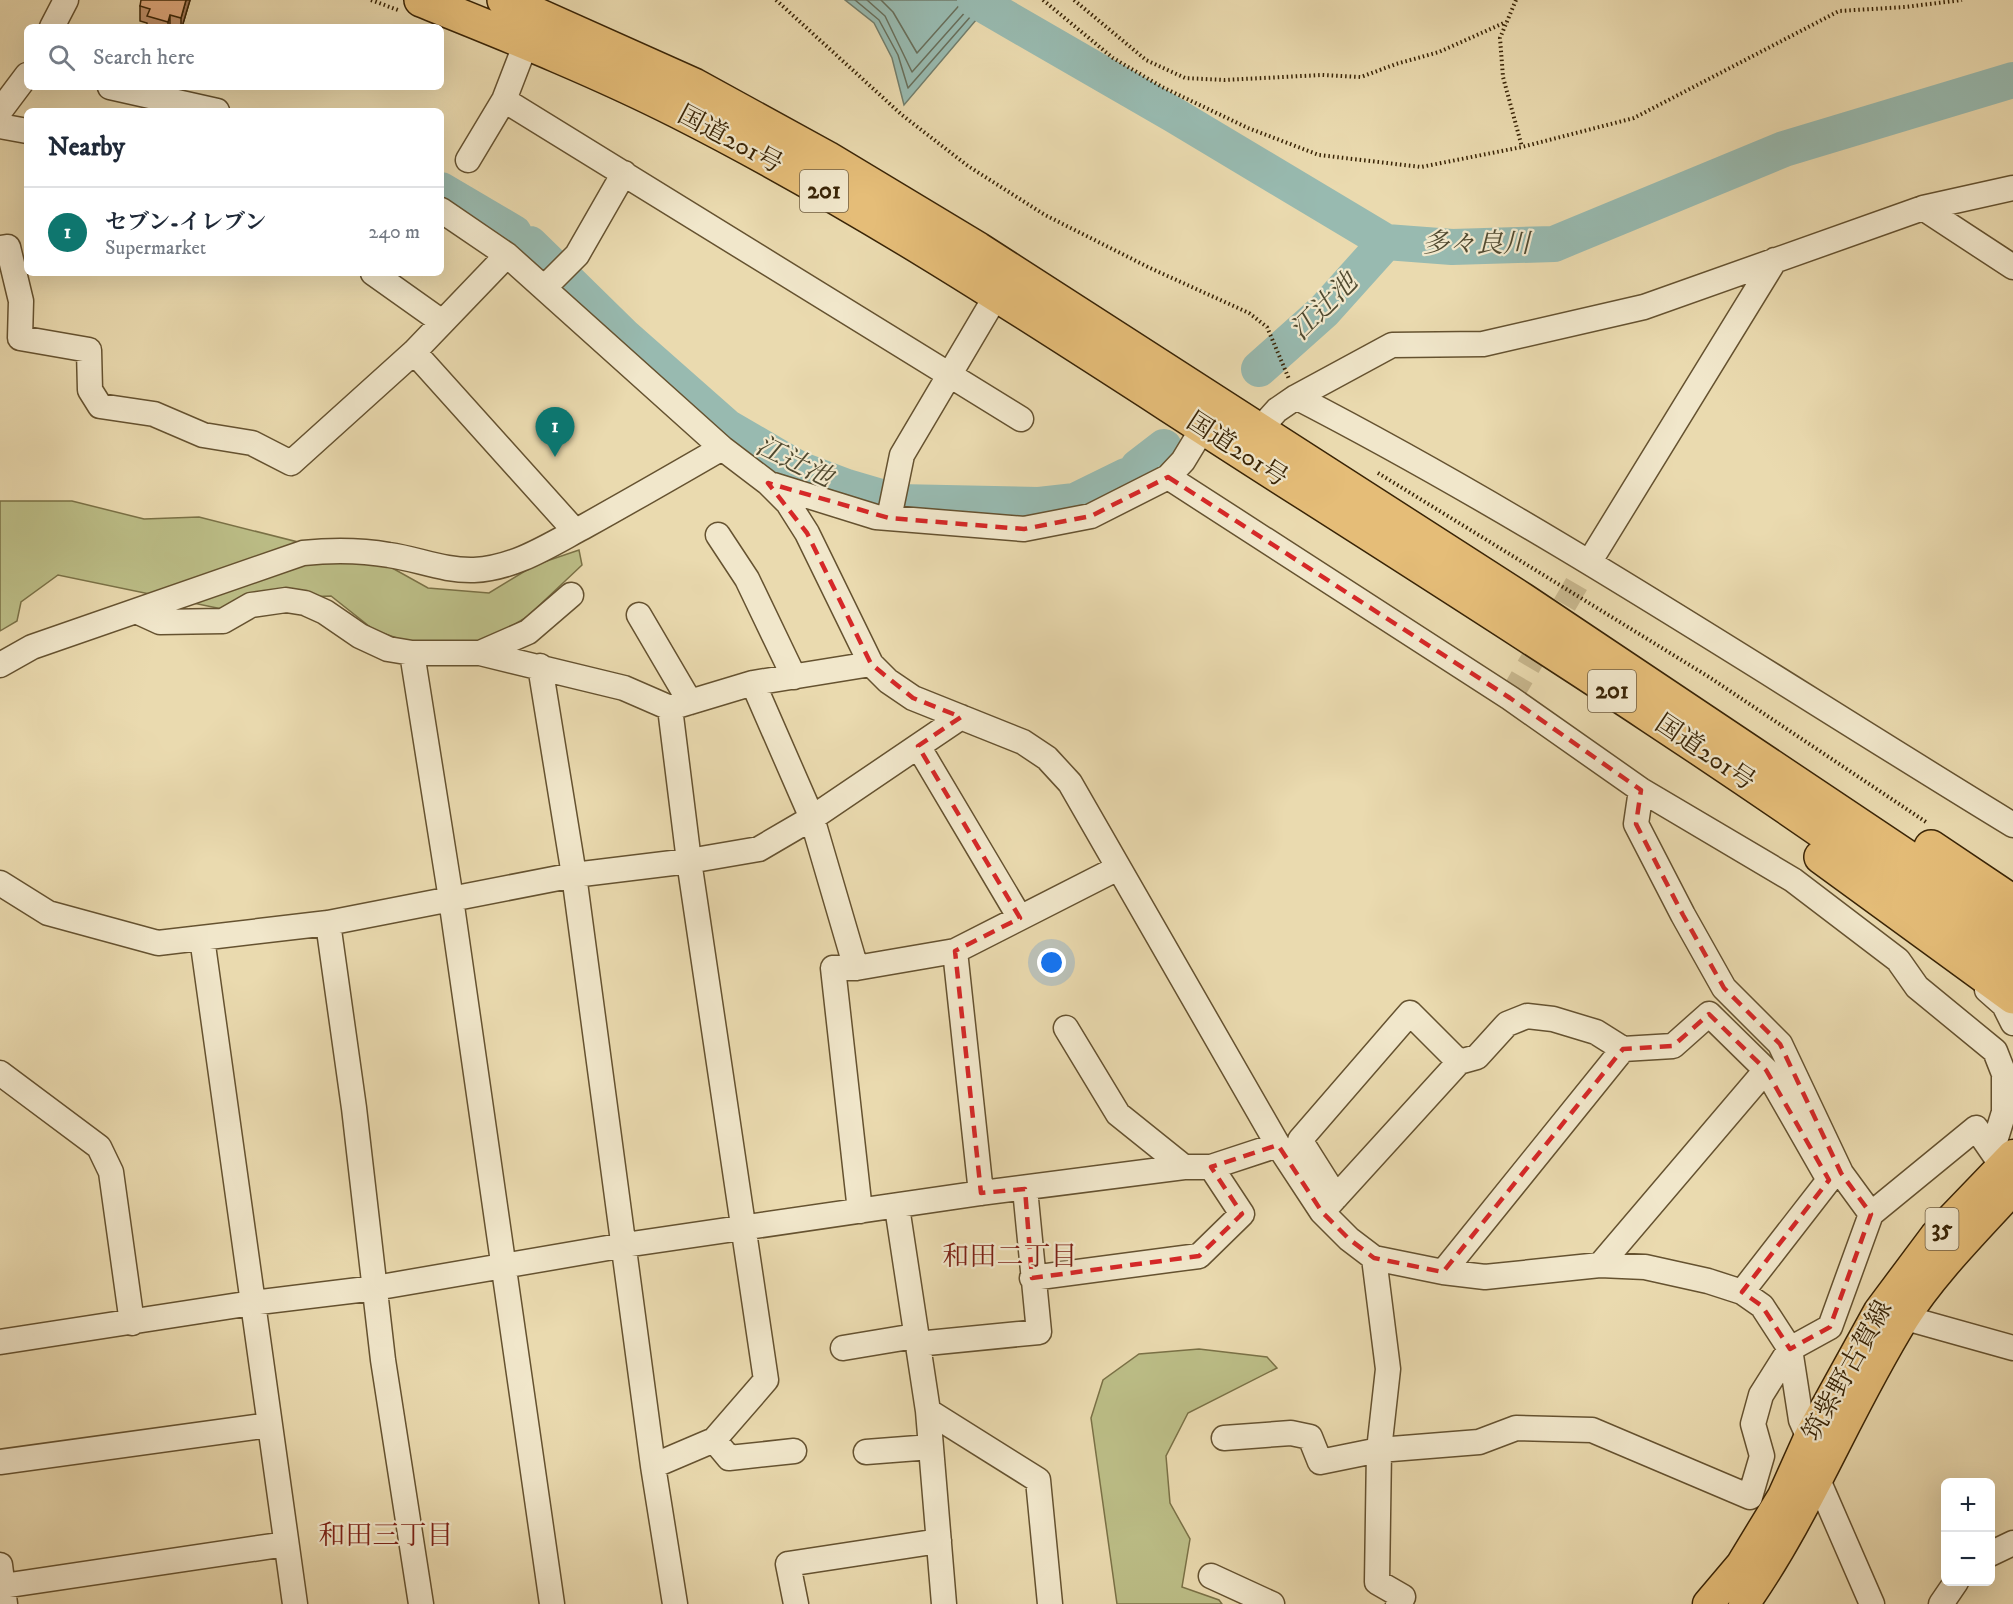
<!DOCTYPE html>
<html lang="en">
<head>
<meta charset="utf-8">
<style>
	body { margin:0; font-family:"IM FELL DW Pica","Noto Serif JP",serif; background:#f6f6f7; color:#1f2937 }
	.controls { position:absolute; right:18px; bottom:18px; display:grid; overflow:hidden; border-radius:9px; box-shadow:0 6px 24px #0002 }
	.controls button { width:54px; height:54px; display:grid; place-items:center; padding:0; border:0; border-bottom:2px solid #e0e1e3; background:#fff; color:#1f2937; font:30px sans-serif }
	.you { position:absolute; left:1052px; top:963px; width:21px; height:21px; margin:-15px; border:4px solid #fff; border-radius:50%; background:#1a73e8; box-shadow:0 0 0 9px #1a73e833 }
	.badge { display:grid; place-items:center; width:39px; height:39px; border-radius:50%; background:#0f766e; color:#fff; font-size:20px; font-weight:700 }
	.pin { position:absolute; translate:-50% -50px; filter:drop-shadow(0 2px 3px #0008) }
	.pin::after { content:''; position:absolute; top:32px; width:21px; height:18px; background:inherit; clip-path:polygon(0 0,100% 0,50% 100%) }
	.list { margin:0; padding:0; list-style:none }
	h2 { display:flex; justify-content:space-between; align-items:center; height:78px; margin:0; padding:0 24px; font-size:26px }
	h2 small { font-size:20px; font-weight:400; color:#747a83 }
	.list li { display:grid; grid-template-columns:39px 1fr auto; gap:18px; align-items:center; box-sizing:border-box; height:90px; padding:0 24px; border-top:2px solid #e0e1e3 }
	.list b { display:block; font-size:22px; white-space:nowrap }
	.list p { margin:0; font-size:20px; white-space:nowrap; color:#747a83 }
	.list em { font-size:20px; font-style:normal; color:#747a83 }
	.icon { flex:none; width:33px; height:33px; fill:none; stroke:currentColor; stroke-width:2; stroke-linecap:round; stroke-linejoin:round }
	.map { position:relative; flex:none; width:2013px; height:1604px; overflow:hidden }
	.search { position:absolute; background:#fff; box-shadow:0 6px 24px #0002; left:24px; top:24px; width:420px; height:66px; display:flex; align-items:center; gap:15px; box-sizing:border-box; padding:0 21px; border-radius:9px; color:#747a83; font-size:22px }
	.panel { position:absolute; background:#fff; box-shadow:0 6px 24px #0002; left:24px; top:108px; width:420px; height:168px; border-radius:9px }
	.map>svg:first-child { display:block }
	.green { fill:#bcbe87; stroke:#7a7146; stroke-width:1.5 }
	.water { fill:#98bab0; stroke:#727e6c; stroke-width:1.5 }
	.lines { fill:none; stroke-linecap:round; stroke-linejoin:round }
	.shore { stroke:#686f5b; stroke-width:1.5 }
	.river { stroke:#98bab0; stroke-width:36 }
	.minor-tunnel { stroke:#c7b68d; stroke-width:24; stroke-dasharray:24 12; stroke-linecap:butt }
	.minor-casing { stroke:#655230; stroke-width:27 }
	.major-casing { stroke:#392406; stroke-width:33 }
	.highway-casing { stroke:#392406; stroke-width:36 }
	.path { stroke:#392406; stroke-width:4; stroke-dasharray:1.5 3; stroke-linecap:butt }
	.minor { stroke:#f1e7cb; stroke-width:24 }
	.major { stroke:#e5bd78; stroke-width:30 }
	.highway { stroke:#e5bd78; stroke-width:33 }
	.wall { fill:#c4956f; stroke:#392406; stroke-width:1.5 }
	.shaded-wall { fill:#a0795a; stroke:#392406; stroke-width:1.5 }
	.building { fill:#e4ad81; stroke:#392406; stroke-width:1.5 }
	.marked { fill:none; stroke:#d62828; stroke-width:4.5; stroke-dasharray:12 8; stroke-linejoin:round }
	.labels { text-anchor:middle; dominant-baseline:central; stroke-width:4.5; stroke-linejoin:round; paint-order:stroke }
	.shield { fill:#f1e7cb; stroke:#705e41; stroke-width:1.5 }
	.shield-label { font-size:24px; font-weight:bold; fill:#392406 }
	.street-label { font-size:26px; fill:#392406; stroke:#f1e7cb }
	.water-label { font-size:27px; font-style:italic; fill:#514a30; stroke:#f1e7cb }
	.neighbourhood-label { font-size:27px; fill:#7a1f14; stroke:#f1e7cb }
</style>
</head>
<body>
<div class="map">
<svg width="2013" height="1604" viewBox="0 0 2013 1604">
	<rect width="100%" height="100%" fill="#eadaaf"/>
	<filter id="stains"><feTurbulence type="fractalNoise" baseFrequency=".00333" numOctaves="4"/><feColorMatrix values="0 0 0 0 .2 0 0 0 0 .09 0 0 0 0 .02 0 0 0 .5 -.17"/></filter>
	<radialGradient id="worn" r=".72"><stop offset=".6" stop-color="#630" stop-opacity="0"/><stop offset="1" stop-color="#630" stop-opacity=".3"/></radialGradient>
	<path class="green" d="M 0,501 L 72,501 L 144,519 L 199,517 L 385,564 L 428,588 L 489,593 L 535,565 L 579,550 L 582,565 L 527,617 L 484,642 L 425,648 L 374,630 L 331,596 L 275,598 L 222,609 L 58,575 L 21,602 L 17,621 L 0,631 Z
		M 1199,1349 L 1267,1357 L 1277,1368 L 1188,1413 L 1166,1456 L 1170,1503 L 1190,1539 L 1182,1587 L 1219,1600 L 1222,1604 L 1117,1604 L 1091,1418 L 1103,1380 L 1139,1354 Z"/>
	<path class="water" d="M 845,0 L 993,0 L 904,105 L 892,58 L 874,23 Z"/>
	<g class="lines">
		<path class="shore" d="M 855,0 L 879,20 L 898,55 L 908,88 L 985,0
			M 867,0 L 885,16 L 912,72 L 976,0
			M 881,0 L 893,12 L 917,53 L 964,0"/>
		<path class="river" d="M 975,0 L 1174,115 L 1386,242 L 1452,247 L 1554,244 L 1784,149 L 2013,80
			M 441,190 L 514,233
			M 530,244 L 625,337 L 727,427 L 799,469 L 847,487 L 898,502 L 1039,505 L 1075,501 L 1126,476
			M 1259,369 L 1324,311 L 1386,242
			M 1138,467 L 1164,447"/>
		<path class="minor-tunnel" d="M 1510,698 L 1590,561"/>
		<defs>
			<path id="minor" d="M 52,27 L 66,0
				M 110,87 L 217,111
				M 504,100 L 1021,419
				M 0,111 L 27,75
				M 0,126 L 27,131
				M 468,160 L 504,100 L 526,43
				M 1923,208 L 2013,267
				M 441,210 L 507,255 L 722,448 L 768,483 L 788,503 L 807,533 L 871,664 L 888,681 L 913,698 L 1023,742 L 1047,758 L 1070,783 L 1278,1145 L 1322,1212 L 1349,1239 L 1374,1258 L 1443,1272 L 1485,1277 L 1600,1265 L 1645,1267 L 1708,1281 L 1742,1292 L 1762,1306 L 1790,1349 L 1801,1420 L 1809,1438 L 1818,1480 L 1872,1604
				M 0,248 L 8,247 L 21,301 L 20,338 L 89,350 L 90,390 L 100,406 L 154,414 L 203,435 L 252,443 L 291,463 L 414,352 L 507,255
				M 373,273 L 442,322
				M 544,288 L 577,255 L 624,173
				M 414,352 L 575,531
				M 1296,397 C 1544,525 1775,680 2013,825
				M 1258,431 L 1277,410 L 1296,397 L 1392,345 L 1483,344 L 1644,307 L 1923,208 L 2013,188
				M 1168,477 L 1510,698 L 1641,790 L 1793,880 L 1898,960 L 1917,987 L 1995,1051 L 2004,1074 L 2004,1112 L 1992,1151
				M 773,485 L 876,517 L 1024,529 L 1091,516 L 1168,477 L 1183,461 L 1203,428
				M 889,518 L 902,455 L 996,296
				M 718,535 L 747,579 L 794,677
				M 1590,561 L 1775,260
				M 136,611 L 160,622 L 223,621 L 251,605 L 286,600 L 305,603 L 325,612 L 360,636 L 388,649 L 412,653 L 480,653 L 624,688 L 670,708 L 753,683 L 871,664
				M 639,615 L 690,702
				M 412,653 L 451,899 L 552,1604
				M 480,653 L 528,632 L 571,595
				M 0,665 L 32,647 L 303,553 C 332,550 360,550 389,555 C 418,559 444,571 474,570 C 516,568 551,544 587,525 C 632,500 677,474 722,448
				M 540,666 L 574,875 L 653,1466 L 675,1604
				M 753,683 L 812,818 L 856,968
				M 918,746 L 1020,918
				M 0,883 L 48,913 L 158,943 L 328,923 L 574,875 L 689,861 L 759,849 L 812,818 L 961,717
				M 328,923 L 354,1108 L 383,1360 L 421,1604
				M 202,938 L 295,1604
				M 955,951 L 981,1193
				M 1987,990 L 2004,1005 L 2013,1023
				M 1066,1028 L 1118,1114 L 1184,1167
				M 0,1073 L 99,1147 L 111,1172 L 132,1323
				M 1336,1197 L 1300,1140 L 1410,1013 L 1459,1062 L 1477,1057 L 1507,1024 L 1527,1016 L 1553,1019 L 1596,1032 L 1623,1049 L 1673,1046 L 1709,1014 L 1766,1070 L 1829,1180 L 1742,1292
				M 897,1207 L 928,1411 L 944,1604
				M 1326,1208 L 1459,1062
				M 860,1211 L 833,968 L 856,968 L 955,951 L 1118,868
				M 1871,1214 L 1976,1128 L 1998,1160
				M 1374,1258 L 1388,1369 L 1379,1450 L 1377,1582 L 1403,1597 L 1398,1604
				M 1600,1265 L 1766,1070
				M 1443,1272 L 1623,1049
				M 1032,1278 L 1199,1256 L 1242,1214 L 1211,1167
				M 1888,1313 L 2013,1348
				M 0,1342 L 252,1303 L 375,1288 L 625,1245 L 981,1193 L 1184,1167 L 1211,1167 L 1278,1145
				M 917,1344 L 1039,1332 L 1025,1189
				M 843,1348 L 915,1336
				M 928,1411 L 1038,1480 L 1050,1604
				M 1224,1438 L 1291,1433 L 1310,1437 L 1320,1462 L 1379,1450 L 1479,1442 L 1516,1428 L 1592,1430 L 1750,1497 L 1762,1456 L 1753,1424 L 1761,1395 L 1790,1349 L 1830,1327 L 1871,1214 L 1841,1173 L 1780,1044 L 1724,988 L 1683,915 L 1636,824 L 1641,790
				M 714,1440 L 729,1458 L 794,1451
				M 866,1452 L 931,1447
				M 0,1462 L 270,1425
				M 653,1466 L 714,1440 L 766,1380 L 689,861 L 670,708
				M 1990,1554 L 2013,1543
				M 0,1565 L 5,1604
				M 1211,1576 L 1272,1604
				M 3,1586 L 286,1544
				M 796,1604 L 788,1564 L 939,1541
				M 1941,1604 L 1956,1582"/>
			<path id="major" d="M 1708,1604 L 1741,1565 L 1783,1496 L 1809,1438 L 1879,1311 L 1935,1236 L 2013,1155
				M 1744,1604 C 1807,1515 1846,1411 1904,1318 C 1934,1271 1976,1230 2013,1189"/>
			<path id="highway" d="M 421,0 C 508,35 596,70 679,112 C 888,218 1083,351 1280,477 C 1528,635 1776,793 2013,968
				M 504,0 L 694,85 L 827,158 L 978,249 L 1523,600 L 1910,859 L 2013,933
				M 1931,847 L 2013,902
				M 1821,857 L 2013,997"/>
		</defs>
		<use href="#minor" class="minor-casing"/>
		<use href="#major" class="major-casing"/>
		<use href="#highway" class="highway-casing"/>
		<path class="path" d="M 371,0 L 398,10
			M 776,0 L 902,115 L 968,166 L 1045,215 L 1150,268 L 1249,313 L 1267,327 L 1289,379
			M 1043,0 L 1113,58 L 1162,87 L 1248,128 L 1319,155 L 1421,167 L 1522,147 L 1634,118 L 1839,11 L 1905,7 L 1962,0
			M 1074,0 L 1146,60 L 1185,78 L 1224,80 L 1322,75 L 1361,77 L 1396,64 L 1439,52 L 1506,22
			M 1516,0 L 1500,38 L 1503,77 L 1522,147
			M 1378,473 L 1709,677 L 1926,822"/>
		<use href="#minor" class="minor"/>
		<use href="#major" class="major"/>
		<use href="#highway" class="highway"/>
	</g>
	<path class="wall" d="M 190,0 L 182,27 L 147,27 L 147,23 L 140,21 L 140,6 Z"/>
	<path class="shaded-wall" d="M 186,0 L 190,0 L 182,27 L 181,27 L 181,18 Z
		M 170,15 L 170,27 L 168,27 L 168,22 Z"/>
	<path class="building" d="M 141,0 L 186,0 L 181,18 L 170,15 L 168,22 L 147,16 L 150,9 L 140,6 Z"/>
	<path class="marked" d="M 1168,477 L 1510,698 L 1641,790 L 1636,824 L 1683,915 L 1724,988 L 1780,1044 L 1841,1173 L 1871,1214 L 1830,1327 L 1790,1349 L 1762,1306 L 1742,1292 L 1829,1180 L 1766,1070 L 1709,1014 L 1673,1046 L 1623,1049 L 1443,1272 L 1374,1258 L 1349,1239 L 1322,1212 L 1278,1145 L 1211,1167 L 1242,1214 L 1199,1256 L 1032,1278 L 1025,1189 L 981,1193 L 955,951 L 1020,918 L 918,746 L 961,717 L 913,698 L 871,664 L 807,533 L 768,483 L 889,518 L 1024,529 L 1091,516 Z"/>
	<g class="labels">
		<g class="shield">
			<rect x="800" y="170" width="48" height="42" rx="4.5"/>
			<rect x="1588" y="670" width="48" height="42" rx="4.5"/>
			<rect x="1925.5" y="1208" width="33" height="42" rx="4.5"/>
		</g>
		<g class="shield-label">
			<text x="824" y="191">201</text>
			<text x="1612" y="691">201</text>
			<text x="1942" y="1229">35</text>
		</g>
		<g class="street-label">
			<text transform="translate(730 140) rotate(28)">国道201号</text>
			<text transform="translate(1237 450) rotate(33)">国道201号</text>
			<text transform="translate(1705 753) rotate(34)">国道201号</text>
			<text transform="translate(1848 1371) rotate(-61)">筑紫野古賀線</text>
		</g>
		<g class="water-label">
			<text x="1476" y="244">多々良川</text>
			<text transform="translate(1324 307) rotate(-45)">江辻池</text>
			<text transform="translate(794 462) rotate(26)">江辻池</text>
		</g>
		<g class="neighbourhood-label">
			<text x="1010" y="1257">和田二丁目</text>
			<text x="386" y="1536">和田三丁目</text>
		</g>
	</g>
	<rect width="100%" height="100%" filter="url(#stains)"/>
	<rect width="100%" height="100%" fill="url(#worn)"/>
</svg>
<div class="controls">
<button>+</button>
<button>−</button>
</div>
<div class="you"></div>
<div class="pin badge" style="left:555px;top:457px">1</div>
<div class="search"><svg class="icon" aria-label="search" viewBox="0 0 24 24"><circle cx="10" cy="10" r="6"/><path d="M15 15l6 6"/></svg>Search here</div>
<section class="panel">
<h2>Nearby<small></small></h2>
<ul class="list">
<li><span class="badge">1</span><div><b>セブン-イレブン</b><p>Supermarket</p></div><em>240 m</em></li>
</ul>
</section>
</div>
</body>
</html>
